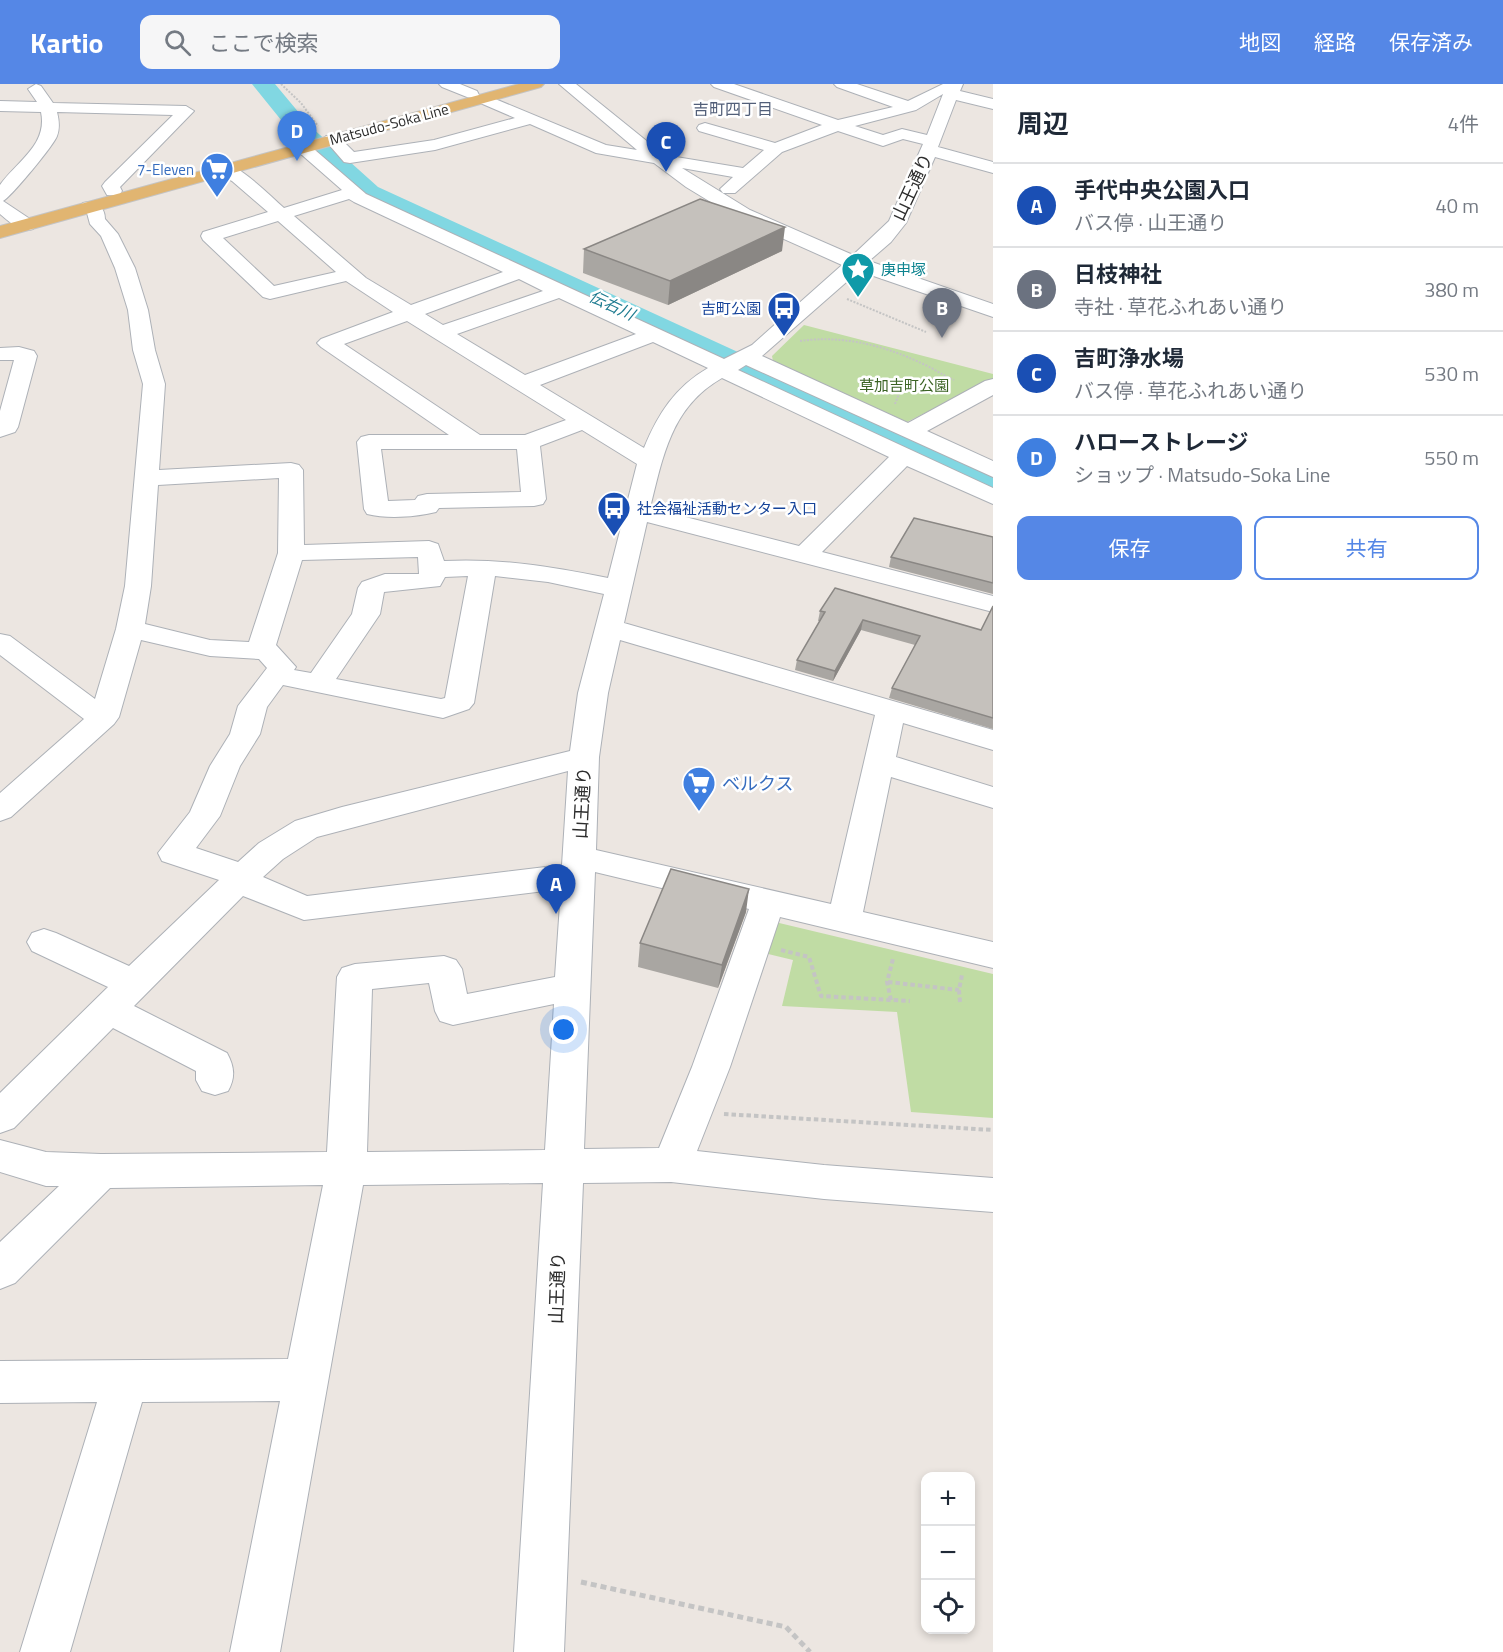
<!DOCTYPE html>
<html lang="ja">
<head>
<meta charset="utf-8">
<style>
	body { margin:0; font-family:"Titillium Web","Noto Sans JP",sans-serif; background:#f6f6f7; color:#1f2937 }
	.controls { position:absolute; right:18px; bottom:18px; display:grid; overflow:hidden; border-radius:12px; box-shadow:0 3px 9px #0003 }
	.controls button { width:54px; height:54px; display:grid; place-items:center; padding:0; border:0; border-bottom:2px solid #e0e1e3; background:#fff; color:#1f2937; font:30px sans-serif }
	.you { position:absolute; left:564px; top:946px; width:21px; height:21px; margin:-15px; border:4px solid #fff; border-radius:50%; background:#1a73e8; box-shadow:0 0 0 9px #1a73e833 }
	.badge { display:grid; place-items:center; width:39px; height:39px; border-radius:50%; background:#5587e6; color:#fff; font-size:20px; font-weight:700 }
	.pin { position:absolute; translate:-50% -50px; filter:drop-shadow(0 2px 3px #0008) }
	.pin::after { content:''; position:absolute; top:32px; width:21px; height:18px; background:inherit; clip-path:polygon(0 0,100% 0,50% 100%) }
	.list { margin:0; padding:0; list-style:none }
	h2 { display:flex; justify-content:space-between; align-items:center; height:78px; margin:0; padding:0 24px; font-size:26px }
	h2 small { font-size:20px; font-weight:400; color:#747a83 }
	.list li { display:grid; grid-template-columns:39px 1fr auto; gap:18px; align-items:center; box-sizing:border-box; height:84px; padding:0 24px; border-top:2px solid #e0e1e3 }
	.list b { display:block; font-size:22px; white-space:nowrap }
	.list p { margin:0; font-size:20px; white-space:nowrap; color:#747a83 }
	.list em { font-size:20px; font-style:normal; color:#747a83 }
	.actions { display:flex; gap:12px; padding:18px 24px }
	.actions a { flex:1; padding:14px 0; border:2px solid #5587e6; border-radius:12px; text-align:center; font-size:21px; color:#5587e6 }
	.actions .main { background:#5587e6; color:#fff }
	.icon { flex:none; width:33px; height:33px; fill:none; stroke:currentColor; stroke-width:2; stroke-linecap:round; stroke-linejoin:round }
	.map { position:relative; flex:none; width:993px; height:1568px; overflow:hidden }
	header { display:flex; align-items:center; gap:36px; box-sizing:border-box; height:84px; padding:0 30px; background:#5587e6; color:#fff }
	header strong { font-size:28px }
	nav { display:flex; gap:33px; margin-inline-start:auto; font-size:21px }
	.search { width:420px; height:54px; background:#f6f6f7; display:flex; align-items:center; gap:15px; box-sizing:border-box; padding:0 21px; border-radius:12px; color:#747a83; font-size:22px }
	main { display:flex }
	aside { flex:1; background:#fff }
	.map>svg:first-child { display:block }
	.green { fill:#c0dca4 }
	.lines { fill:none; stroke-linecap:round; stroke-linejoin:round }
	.river { fill:#81d7e2; fill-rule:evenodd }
	.minor-casing { stroke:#adb1b7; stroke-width:2 }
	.major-casing { stroke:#c4c4c4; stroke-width:2 }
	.path-far2 { stroke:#c4c4c4; stroke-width:2; stroke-dasharray:2 1.5; stroke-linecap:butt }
	.path-far1 { stroke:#c4c4c4; stroke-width:4; stroke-dasharray:4.5 3; stroke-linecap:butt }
	.path { stroke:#c4c4c4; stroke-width:5; stroke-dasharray:6 4; stroke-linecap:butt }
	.minor { fill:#fff; fill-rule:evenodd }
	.major { fill:#e1b571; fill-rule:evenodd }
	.wall { fill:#a9a6a2 }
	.shaded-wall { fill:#8a8784 }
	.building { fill:#c5c1bc; stroke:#8a8784; stroke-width:1.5 }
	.labels { text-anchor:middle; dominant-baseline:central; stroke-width:5; stroke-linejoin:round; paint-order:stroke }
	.far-street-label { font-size:15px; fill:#2d2d2d; stroke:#fff }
	.far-shop-label { font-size:15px; fill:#366cbe; stroke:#fff; text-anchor:end }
	.far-culture-label { font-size:15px; fill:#0d838f; stroke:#fff; text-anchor:start }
	.far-transit-label { font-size:15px; fill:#164399; stroke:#fff; text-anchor:end }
	.far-park-label { font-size:15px; fill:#3b6324; stroke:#fff }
	.far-neighbourhood-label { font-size:16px; fill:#525f79; stroke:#fff }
	.far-water-label { font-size:16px; font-style:italic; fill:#1e7b90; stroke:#fff }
	.street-label { font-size:18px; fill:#2d2d2d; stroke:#fff }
	.shop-label { font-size:18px; fill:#366cbe; stroke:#fff; text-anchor:start }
</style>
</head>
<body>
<header>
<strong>Kartio</strong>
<div class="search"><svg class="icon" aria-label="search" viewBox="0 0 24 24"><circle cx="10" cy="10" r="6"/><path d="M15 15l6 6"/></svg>ここで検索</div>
<nav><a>地図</a><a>経路</a><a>保存済み</a></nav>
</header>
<main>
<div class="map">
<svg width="993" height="1568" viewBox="0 0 993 1568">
	<rect width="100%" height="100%" fill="#ece6e1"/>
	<path class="green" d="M 804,241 L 993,290 L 993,295 L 907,338 L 773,277 L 772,272 Z
		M 775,838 L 993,890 L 993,1034 L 911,1028 L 897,928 L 782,922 L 793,876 L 764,869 Z"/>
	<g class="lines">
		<path class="river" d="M 252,0 L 275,0 L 310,42 L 378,103 L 993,385 L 993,409 L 981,405 L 360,113 L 294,52 Z"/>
		<defs>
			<path id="minor" d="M 36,0 L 41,2 L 53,19 L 186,22 L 194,27 L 120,103 L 122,107 L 119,111 L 107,111 L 102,102 L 105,98 L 173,31 L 57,28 C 59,36 60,44 57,52 C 54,61 11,113 3,117 L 33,137 L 35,141 L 33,145 C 19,148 10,138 0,130 L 0,101 C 17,77 48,61 41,28 L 0,27 L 0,17 L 37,18 L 28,5 Z
				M 439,0 L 460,0 L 477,7 L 479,11 L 488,12 L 606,61 L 637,66 L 559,0 L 576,0 L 664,71 L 743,84 L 764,66 L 699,47 L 697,44 L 699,41 L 705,39 L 775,59 L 822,41 L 714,3 L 711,0 L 734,0 L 838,36 L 893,23 L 837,3 L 834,0 L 857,0 L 908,17 L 943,0 L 963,0 L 960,7 L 993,15 L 993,25 L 956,16 L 938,63 L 993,78 L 993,89 L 935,73 L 906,139 L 891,158 L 869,177 L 993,220 L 993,233 L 859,187 L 762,272 L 908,339 L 985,297 L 993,295 L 993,311 L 927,347 L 993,377 L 993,393 L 746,281 L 738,286 L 993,404 L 993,420 L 907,382 L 822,468 L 993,512 L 993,528 L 647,438 L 624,539 L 993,646 L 993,666 L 903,639 L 896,673 L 993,703 L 993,724 L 891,693 L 863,828 L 993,858 L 993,884 L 780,833 L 730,983 L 697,1067 L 824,1081 L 993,1094 L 993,1128 L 824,1115 L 671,1098 L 583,1099 L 564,1568 L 514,1568 L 543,1099 L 363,1101 L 280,1568 L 230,1568 L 280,1317 L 142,1318 L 70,1568 L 20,1568 L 97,1318 L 0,1319 L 0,1277 L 288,1275 L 323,1101 L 110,1104 L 15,1199 L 0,1205 L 0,1158 L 59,1102 L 46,1102 L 0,1088 L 0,1056 L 46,1068 L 101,1070 L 327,1068 L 337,893 L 342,884 L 355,880 L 444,872 L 456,876 L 462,885 L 467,910 L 555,893 L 561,805 L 304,836 L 243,812 L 134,922 L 227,969 C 234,982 236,993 228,1007 L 215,1011 L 202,1007 L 196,996 L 196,987 L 113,944 L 14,1044 L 0,1049 L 0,1009 L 108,903 L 32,867 L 27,858 L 32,849 L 44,845 L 56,849 L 129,882 L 219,796 L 162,777 L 158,769 L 190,728 L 210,682 L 230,650 L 238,622 L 267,584 L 259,575 L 210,572 L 141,556 L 119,633 L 114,640 L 11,733 L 0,737 L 0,709 L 84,635 L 0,571 L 0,550 L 10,552 L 95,615 L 116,545 L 125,502 L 143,300 L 133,266 L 128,226 L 115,184 L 101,152 L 90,140 L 87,129 L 80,123 L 83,119 C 95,116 105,122 105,135 L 118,150 L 135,184 L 148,226 L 155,266 L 165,300 L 159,386 L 291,379 L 299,381 L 303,386 L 304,461 L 429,457 L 438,460 L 444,477 C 500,474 553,483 608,494 L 637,380 L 582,346 L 540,362 L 546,415 L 543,420 L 534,422 L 439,424 L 436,428 C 416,433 387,435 367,430 L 364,425 L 357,358 L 361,353 L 369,351 L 449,351 L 321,263 L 317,259 L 321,255 L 393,228 L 346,197 L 270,215 L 263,213 L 203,156 L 201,152 L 203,148 L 268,128 L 232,97 L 208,84 L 206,80 L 208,76 C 231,71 268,110 284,124 L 342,106 L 294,64 L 296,60 L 308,60 L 366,110 L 724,275 L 752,261 L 842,181 L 737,134 L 686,103 L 654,79 L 596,69 L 530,40 L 435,66 L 350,79 L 344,78 L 324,55 L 326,52 L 338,52 L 354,68 L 434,56 L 515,34 L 478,18 L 476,14 L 467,13 L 442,3 ZM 943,10 L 927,51 L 902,45 L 883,51 L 855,42 L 916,26 ZM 838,47 L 883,62 L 903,55 L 923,60 L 889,137 L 853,171 L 750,126 L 682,84 L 733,93 L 720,105 L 723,109 L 735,109 L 782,68 ZM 349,115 L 354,118 L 503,188 L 411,221 L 366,194 L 294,132 ZM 278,137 L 336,188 L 274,202 L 223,154 ZM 519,195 L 543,207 L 443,241 L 425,230 ZM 559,214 L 636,250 L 525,291 L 457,250 ZM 407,237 L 566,336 L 525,351 L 480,351 L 344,260 ZM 653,258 L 708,284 C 675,303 658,330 644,364 L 540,301 ZM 722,294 L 889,373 L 799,462 L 650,424 C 663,372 671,323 722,294 ZM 381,365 L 517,365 L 521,408 L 427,410 L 418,412 L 415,416 L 388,417 ZM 279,394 L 278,469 L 249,558 L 210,556 L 145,540 L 151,502 L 158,401 ZM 418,473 L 419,490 L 385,490 L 362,498 L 358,504 L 352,530 L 311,589 L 294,586 L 296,583 L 276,561 L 302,476 ZM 468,492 L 445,614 L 441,615 L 336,595 L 380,530 L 384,508 L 440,502 L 445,493 ZM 495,492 L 548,498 L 604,510 L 578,609 L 570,667 L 342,723 L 295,737 L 259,759 L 238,778 L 196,764 L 220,732 L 240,682 L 260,650 L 267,623 L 283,601 L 443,634 L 469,625 L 474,619 ZM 620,556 L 875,631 L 831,820 L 596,766 L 599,673 L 608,609 ZM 568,687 L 562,781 L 307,812 L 263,793 L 283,775 L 317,753 ZM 595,788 L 749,825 L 692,983 L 659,1064 L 584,1065 ZM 429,899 L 435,927 L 440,937 L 453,941 L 554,920 L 545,1066 L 367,1068 L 372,905 Z
				M 19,263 L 34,267 L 37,272 L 18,343 L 15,348 L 0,353 L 0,327 L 14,276 L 0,276 L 0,264 Z"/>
			<path id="major" d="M 519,0 L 544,0 L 541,3 L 0,154 L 0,142 Z"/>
		</defs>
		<use href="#minor" class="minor-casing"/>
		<use href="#major" class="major-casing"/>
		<path class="path-far2" d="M 281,0 L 301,19 L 318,42
			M 847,215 L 926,248
			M 800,257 C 842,251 883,261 921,279 C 933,284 942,291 954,296
			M 895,320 L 901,305 L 924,296 L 948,294"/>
		<path class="path-far1" d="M 781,866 L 809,873 L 821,912 L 910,917
			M 888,898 L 959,906
			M 891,916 L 887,898 L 893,875 L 895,875
			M 960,918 L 959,906 L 962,891
			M 724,1030 L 993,1046"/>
		<path class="path" d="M 581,1498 L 786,1543 L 810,1568"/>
		<use href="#minor" class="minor"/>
		<use href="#major" class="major"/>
	</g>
	<path class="wall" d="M 584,165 L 782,167 L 668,221 L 583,189 Z
		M 993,453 L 993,510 L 889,483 L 891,473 Z
		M 993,522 L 993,645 L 889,614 L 892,604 L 915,561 L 861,546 L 833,597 L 795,586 L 797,576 L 820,537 L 818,537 L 820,527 L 981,546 Z
		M 746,828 L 718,904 L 638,883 L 640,859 Z"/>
	<path class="shaded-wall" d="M 785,143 L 782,167 L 668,221 L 670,197 Z
		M 863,536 L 861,546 L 833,597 L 835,587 Z
		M 749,805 L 746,828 L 718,904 L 722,881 Z"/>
	<path class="building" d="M 700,115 L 785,143 L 670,197 L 584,165 Z
		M 914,434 L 993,453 L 993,499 L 891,473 Z
		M 835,504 L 981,546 L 993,522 L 993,634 L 892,604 L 920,552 L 863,536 L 835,587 L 797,576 L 825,528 L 820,527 Z
		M 671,785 L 749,805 L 722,881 L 640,859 Z"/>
	<defs>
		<symbol id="supermarket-pin" viewBox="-11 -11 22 30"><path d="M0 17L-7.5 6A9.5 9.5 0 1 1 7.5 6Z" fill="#3f7fe0" stroke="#fff"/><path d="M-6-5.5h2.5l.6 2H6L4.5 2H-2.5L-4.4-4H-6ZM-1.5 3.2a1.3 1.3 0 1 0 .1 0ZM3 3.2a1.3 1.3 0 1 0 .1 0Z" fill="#fff"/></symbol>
		<symbol id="sight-pin" viewBox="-11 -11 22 30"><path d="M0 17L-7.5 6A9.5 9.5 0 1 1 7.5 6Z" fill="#0f9aa8" stroke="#fff"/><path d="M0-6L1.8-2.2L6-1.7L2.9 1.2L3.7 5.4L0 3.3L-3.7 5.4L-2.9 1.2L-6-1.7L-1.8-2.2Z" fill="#fff"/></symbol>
		<symbol id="bus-pin" viewBox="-11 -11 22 30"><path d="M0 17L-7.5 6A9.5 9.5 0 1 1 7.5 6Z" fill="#1a4fb4" stroke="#fff"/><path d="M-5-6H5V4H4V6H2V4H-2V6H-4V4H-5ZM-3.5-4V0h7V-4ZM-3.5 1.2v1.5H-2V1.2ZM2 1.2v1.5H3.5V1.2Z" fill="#fff"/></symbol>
	</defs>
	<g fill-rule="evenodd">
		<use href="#supermarket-pin" x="198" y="66" width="38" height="52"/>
		<use href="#sight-pin" x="839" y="166" width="38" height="52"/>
		<use href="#bus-pin" x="765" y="205" width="38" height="52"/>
		<use href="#bus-pin" x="595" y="405" width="38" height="52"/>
		<use href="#supermarket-pin" x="680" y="680" width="38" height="52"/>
	</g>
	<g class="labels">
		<g class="far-street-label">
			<text transform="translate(389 40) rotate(-15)">Matsudo-Soka Line</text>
		</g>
		<g class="far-shop-label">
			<text x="194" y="85">7-Eleven</text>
		</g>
		<g class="far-culture-label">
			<text x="881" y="185">庚申塚</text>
		</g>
		<g class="far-transit-label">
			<text x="761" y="224">吉町公園</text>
			<text x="637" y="424" text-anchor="start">社会福祉活動センター入口</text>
		</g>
		<g class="far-park-label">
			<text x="904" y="301">草加吉町公園</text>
		</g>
		<g class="far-neighbourhood-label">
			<text x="733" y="25">吉町四丁目</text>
		</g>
		<g class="far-water-label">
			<text transform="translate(612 221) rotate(25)">伝右川</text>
		</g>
		<g class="street-label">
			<text transform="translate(912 103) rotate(-65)">山王通り</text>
			<text transform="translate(582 719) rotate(-87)">山王通り</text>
			<text transform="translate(557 1204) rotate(-88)">山王通り</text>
		</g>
		<g class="shop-label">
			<text x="722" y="699">ベルクス</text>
		</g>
	</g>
</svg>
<div class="controls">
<button>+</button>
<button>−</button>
<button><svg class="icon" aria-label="locate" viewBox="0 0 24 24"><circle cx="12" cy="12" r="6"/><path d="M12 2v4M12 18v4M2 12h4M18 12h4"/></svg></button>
</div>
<div class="you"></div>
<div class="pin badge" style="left:556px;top:830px;background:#1a4fb4">A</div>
<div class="pin badge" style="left:942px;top:254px;background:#6b7280">B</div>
<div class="pin badge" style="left:666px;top:88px;background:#1a4fb4">C</div>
<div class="pin badge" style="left:297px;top:77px;background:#3f7fe0">D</div>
</div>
<aside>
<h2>周辺<small>4件</small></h2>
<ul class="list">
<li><span class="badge" style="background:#1a4fb4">A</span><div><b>手代中央公園入口</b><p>バス停 · 山王通り</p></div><em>40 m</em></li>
<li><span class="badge" style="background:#6b7280">B</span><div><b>日枝神社</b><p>寺社 · 草花ふれあい通り</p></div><em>380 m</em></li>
<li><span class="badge" style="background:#1a4fb4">C</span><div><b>吉町浄水場</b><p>バス停 · 草花ふれあい通り</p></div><em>530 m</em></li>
<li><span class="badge" style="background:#3f7fe0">D</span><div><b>ハローストレージ</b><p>ショップ · Matsudo-Soka Line</p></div><em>550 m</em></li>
</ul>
<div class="actions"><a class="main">保存</a><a>共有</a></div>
</aside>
</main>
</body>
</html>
